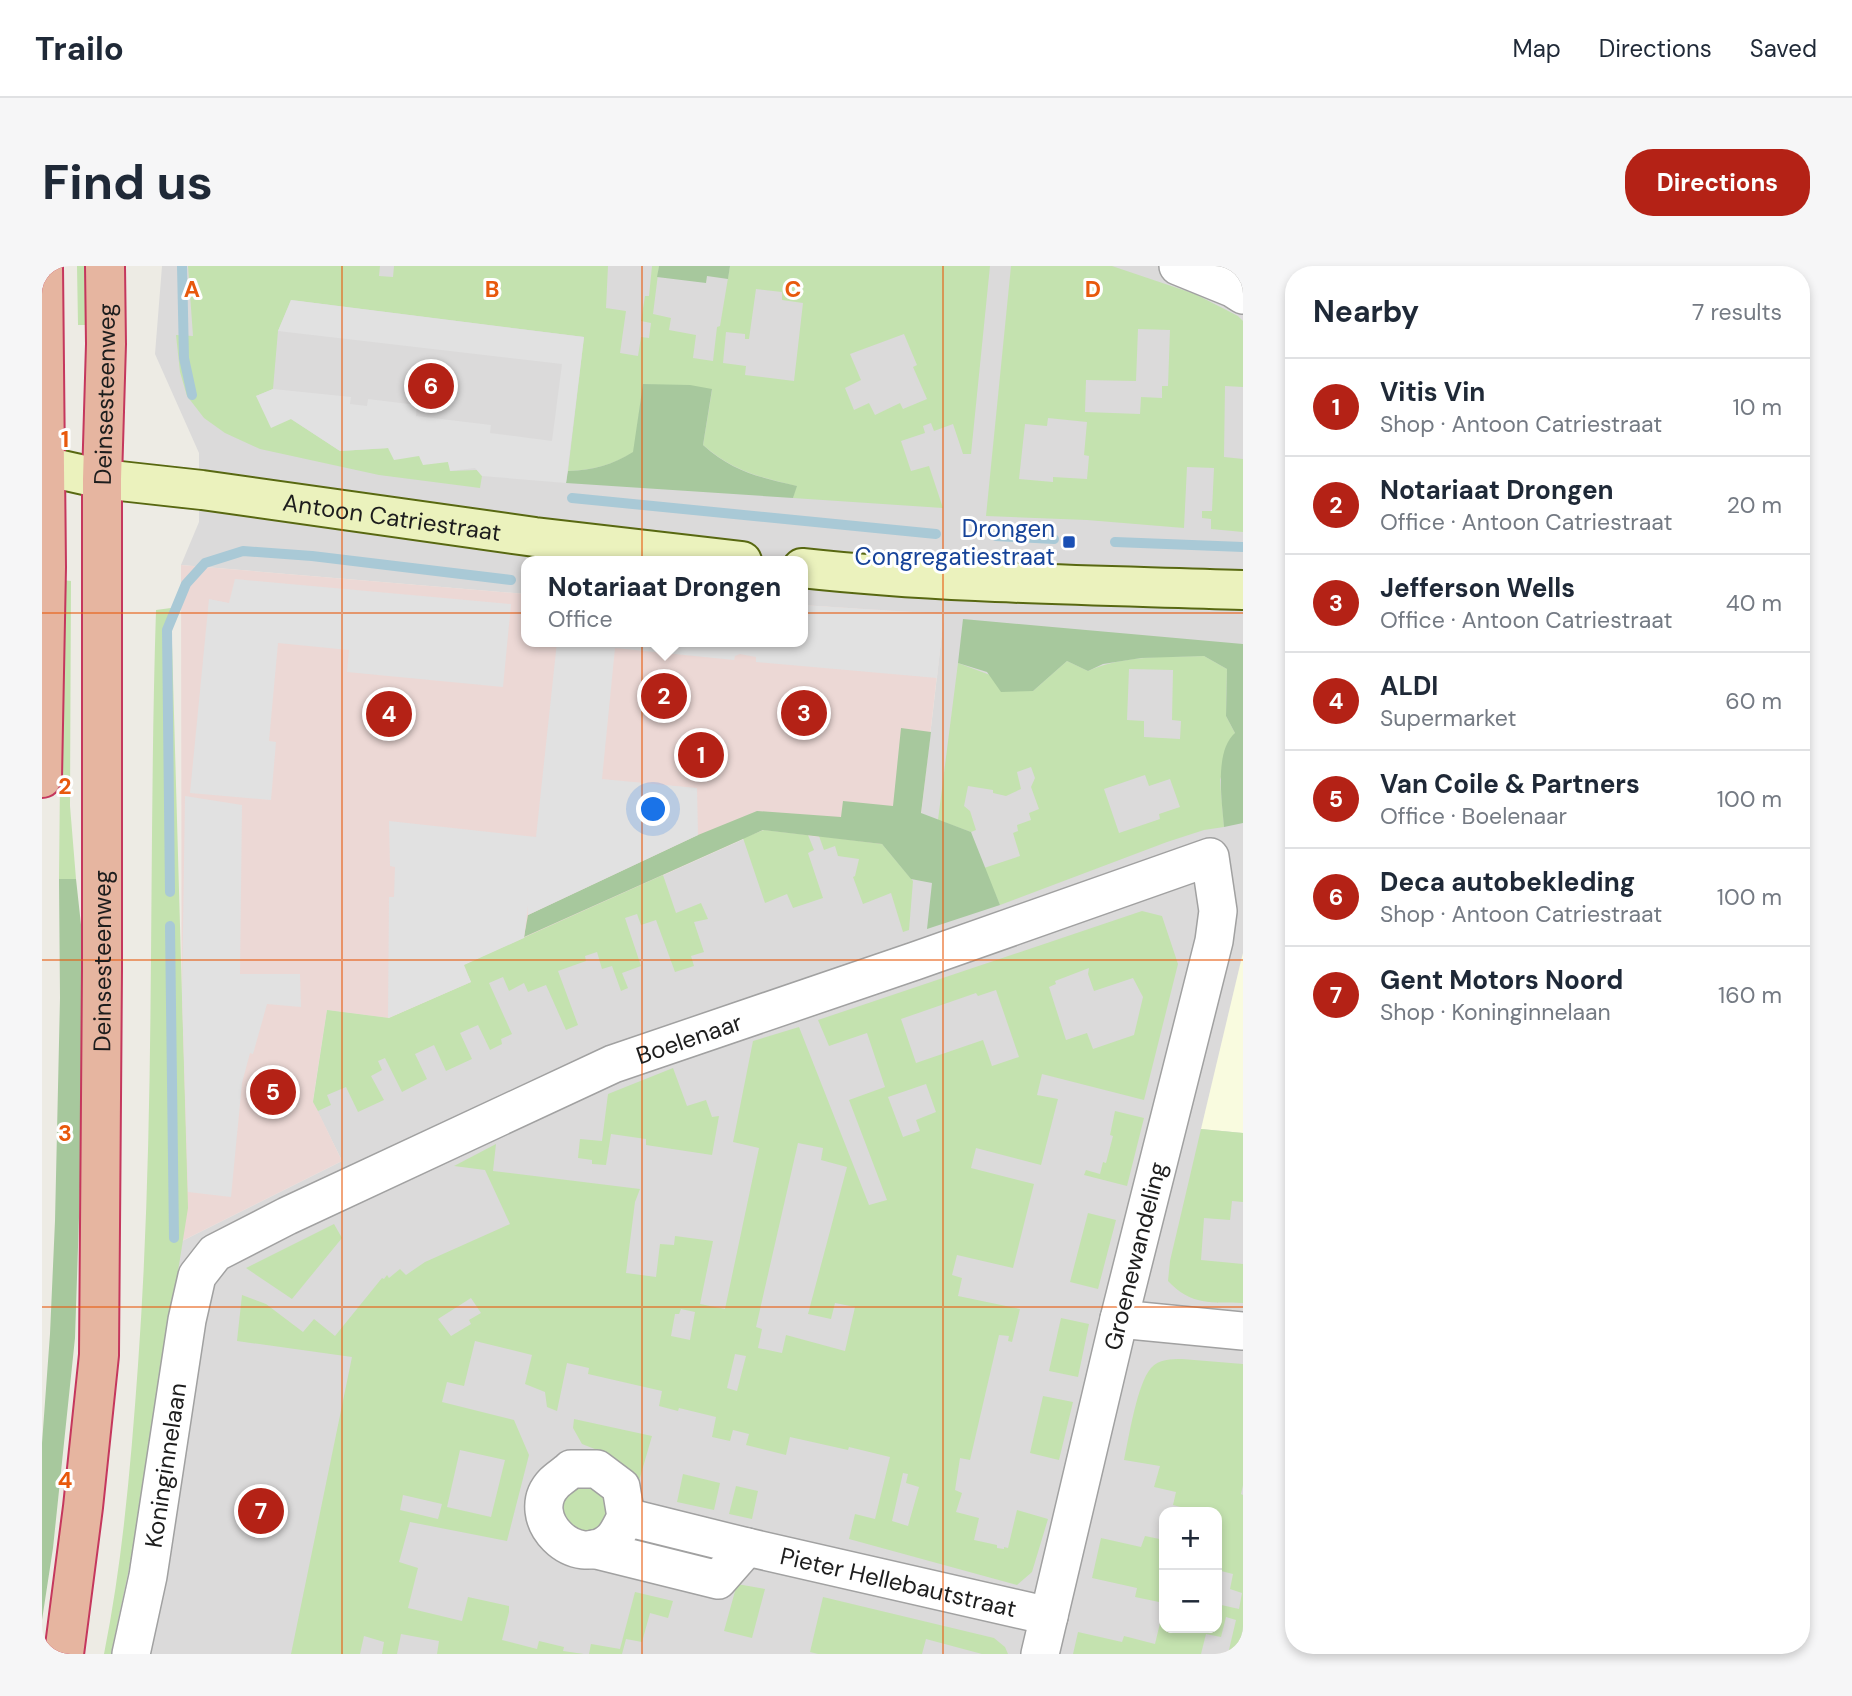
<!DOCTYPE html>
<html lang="en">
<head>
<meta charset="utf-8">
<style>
	body { margin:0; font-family:"DM Sans",sans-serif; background:#f6f6f7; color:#1f2937 }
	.controls { position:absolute; right:21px; bottom:21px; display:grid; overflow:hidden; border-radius:14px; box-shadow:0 4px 10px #0003 }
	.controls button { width:63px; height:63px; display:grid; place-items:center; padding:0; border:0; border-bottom:2px solid #e0e1e3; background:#fff; color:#1f2937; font:35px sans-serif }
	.you { position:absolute; left:612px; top:544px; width:24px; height:24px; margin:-18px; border:5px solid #fff; border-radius:50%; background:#1a73e8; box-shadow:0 0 0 10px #1a73e833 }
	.badge { display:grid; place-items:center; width:46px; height:46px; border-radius:50%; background:#b42216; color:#fff; font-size:23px; font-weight:700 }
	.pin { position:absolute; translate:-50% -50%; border:4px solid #fff; box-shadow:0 2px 7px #0006 }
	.popup { position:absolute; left:479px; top:290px; width:287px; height:91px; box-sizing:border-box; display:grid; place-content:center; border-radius:14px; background:#fff; filter:drop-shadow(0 2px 5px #0005); font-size:23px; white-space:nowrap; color:#747a83 }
	.popup b { font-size:26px; color:#1f2937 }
	.popup::after { content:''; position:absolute; left:50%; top:100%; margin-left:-14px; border:14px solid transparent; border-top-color:#fff }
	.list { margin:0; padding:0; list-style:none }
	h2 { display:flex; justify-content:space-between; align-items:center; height:91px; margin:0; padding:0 28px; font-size:30px }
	h2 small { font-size:23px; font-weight:400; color:#747a83 }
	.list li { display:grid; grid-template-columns:46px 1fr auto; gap:21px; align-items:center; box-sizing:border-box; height:98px; padding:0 28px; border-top:2px solid #e0e1e3 }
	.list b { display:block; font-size:26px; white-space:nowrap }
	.list p { margin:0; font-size:23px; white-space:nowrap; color:#747a83 }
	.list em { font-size:23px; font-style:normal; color:#747a83 }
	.map { position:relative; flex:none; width:1201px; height:1388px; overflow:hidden; border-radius:28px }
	header { display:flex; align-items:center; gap:42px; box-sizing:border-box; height:98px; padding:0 35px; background:#fff; border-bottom:2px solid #e0e1e3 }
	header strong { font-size:33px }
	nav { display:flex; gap:38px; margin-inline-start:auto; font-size:24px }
	.intro { display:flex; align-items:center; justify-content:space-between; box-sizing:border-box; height:168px; padding:0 42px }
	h1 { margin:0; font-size:49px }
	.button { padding:18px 32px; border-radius:28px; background:#b42216; color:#fff; font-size:24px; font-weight:700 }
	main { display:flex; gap:42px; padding:0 42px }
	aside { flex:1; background:#fff; border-radius:28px; box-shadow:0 4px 10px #0003 }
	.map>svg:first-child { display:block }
	.residential { fill:#dbdada; fill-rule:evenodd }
	.commercial { fill:#ecd8d5 }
	.education { fill:#f9fbdf }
	.grass { fill:#c4e2af; fill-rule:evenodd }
	.forest { fill:#a7c89d }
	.parking { fill:#e1e1e1 }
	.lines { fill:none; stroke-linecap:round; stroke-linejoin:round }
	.stream { stroke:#a9c9d6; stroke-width:10 }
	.minor-casing { stroke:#a1a1a1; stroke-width:40 }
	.secondary-casing { stroke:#586811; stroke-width:42 }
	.trunk-casing { stroke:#c5375d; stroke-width:42 }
	.minor { stroke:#fff; stroke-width:37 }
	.secondary { stroke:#ebf2bd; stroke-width:38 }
	.trunk { stroke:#e6b5a0; stroke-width:38 }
	.grid { fill:none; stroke:#e8590c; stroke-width:2; stroke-opacity:0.55 }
	.transit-dot { fill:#1a4fb4; stroke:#fff; stroke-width:2.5 }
	.labels { text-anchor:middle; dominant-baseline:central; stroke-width:6; stroke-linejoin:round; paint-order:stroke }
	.street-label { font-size:24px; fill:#1d1d1d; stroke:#fff }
	.transit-label { font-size:24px; fill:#164399; stroke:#fff; text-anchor:end }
	.grid-label { font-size:23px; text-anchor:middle; font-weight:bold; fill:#e8590c; stroke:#fff; stroke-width:6; stroke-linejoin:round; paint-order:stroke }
</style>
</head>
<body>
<header>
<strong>Trailo</strong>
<nav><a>Map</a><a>Directions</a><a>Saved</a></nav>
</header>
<div class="intro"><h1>Find us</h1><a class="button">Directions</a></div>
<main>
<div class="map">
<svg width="1201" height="1388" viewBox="0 0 1201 1388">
	<rect width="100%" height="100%" fill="#edebe4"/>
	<path class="residential" d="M 120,0 L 1201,0 L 1201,1388 L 73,1388 L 140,975 L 300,895 L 271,836 L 285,744 L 347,752 L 429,716 L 421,699 L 722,564 L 875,583 L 902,349 L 760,339 L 760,295 L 484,295 L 484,328 L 139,299 L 157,256 L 157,187 L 113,88 ZM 1122,1246 L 1175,1246 L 1175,1362 L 1122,1362 Z"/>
	<path class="commercial" d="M 139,299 L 484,328 L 484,376 L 760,376 L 760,339 L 902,348 L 875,583 L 721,564 L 422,699 L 429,716 L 346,752 L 285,744 L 271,835 L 300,895 L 140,975 Z"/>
	<path class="education" d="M 1201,687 L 1201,867 L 1159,863 L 1198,699 Z"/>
	<path class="grass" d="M 35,0 L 46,0 L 47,59 L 36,59 Z
		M 146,0 L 338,0 L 337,10 L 351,11 L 352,0 L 566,0 L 564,42 L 584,45 L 578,87 L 596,90 L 599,71 L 607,72 L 609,57 L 599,55 L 603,30 L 607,30 L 610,0 L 617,0 L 611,48 L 629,52 L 627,64 L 654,69 L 651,92 L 671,95 L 675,61 L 678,60 L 688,0 L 948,0 L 929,188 L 921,188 L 911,158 L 892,165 L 889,157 L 881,160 L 883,167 L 859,175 L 869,205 L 887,200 L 901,242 L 751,232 L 754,220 C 717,211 691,205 661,179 L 670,124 L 601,118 L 592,186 C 570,199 552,204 526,205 L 542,71 L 249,34 L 236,65 L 231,123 L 214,130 L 298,185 L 347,182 L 406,196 L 409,205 L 435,204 L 440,210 L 438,222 L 337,209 L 218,183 L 183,167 L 162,152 L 145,130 L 138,106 L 134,69 L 151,70 ZM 714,23 L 740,26 L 740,34 L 761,37 L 752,115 L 703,109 L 704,100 L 681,97 L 684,66 L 703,68 L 703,73 L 707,73 ZM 862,68 L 875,99 L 871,101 L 885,133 L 861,143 L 858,137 L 833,149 L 827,137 L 812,144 L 803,122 L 819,114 L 808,88 Z
		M 969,0 L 1070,0 L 1153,28 L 1196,50 L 1201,55 L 1201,121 L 1183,120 L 1182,191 L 1201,193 L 1201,266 L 1169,263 L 1169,253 L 1160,252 L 1160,245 L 1170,245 L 1172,202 L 1145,201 L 1142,262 L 1045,254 L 944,250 ZM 1096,63 L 1128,64 L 1126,120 L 1120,120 L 1120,132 L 1099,131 L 1098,148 L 1043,146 L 1044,114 L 1094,115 ZM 1006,152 L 1045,156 L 1042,189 L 1047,190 L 1045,213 L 1011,211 L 1011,216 L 977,213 L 983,158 L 1005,160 Z
		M 20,314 L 29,315 L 28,540 L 34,613 L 17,613 Z
		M 129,342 L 146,942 L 95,1265 L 69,1388 L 62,1388 C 81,1293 89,1196 96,1099 C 114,848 106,596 114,344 Z
		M 1162,390 L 1185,403 L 1184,450 L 1193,467 L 1178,514 L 1182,561 L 1162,564 L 1125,576 L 958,639 L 942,602 L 978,590 L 971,567 L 976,565 L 975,559 L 989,554 L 987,547 L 997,543 L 989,521 L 993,512 L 989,501 L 975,506 L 979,523 L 964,530 L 951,527 L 951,524 L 926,520 L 922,540 L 928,545 L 934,564 L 929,566 L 896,554 L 916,397 L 991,425 L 1025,395 L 1046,405 C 1082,389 1124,391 1162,390 ZM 1087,403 L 1131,404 L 1130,454 L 1139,455 L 1138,473 L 1102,471 L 1102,455 L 1085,454 ZM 1103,509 L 1107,520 L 1128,513 L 1138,541 L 1117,548 L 1118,553 L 1077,567 L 1062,523 Z
		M 722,564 L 766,569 L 772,584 L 766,587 L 781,632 L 751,642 L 745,628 L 723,637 L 701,572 Z
		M 777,570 L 840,578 L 871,615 L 867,664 L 861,666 L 849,627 L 821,638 L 811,611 L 813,610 L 817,593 L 796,590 L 793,580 L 782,584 Z
		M 621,609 L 634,647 L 659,637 L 666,653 L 652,656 L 662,686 L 649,690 L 652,700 L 633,706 L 614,654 L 599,659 L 595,648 L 583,652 L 599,700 L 580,707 L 586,722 L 579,725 L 570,700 L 560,703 L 555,686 L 543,690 L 544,695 L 516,705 L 536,759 L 524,764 L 504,719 L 486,726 L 482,717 L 467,725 L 461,711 L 447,717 L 470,768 L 459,773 L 460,778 L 448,784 L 436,759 L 418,767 L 430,793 L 404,805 L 392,779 L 373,788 L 385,813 L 360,826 L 343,792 L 336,795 L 340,804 L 329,810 L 342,834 L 316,846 L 304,821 L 285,829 L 289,839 L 276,845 L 271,836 L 285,744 L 347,752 L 429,716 L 421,699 Z
		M 1100,645 L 1120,650 L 1136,698 L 1102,834 L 1000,808 L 995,829 L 1016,833 L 999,899 L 934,882 L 929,902 L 992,918 L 971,1002 L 915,989 L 910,1009 L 920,1012 L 916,1030 L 978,1043 L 970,1076 L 966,1075 L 967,1070 L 957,1069 L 928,1194 L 918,1192 L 913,1224 L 920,1227 L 914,1246 L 937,1252 L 932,1274 L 955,1279 L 955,1282 L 962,1283 L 962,1281 L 966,1282 L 975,1244 L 1006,1253 L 990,1306 L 975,1319 L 807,1273 L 813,1248 L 833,1253 L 848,1191 L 807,1181 L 806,1184 L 748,1171 L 744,1189 L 704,1179 L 707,1168 L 691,1164 L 688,1175 L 670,1171 L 674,1151 L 637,1142 L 636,1145 L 617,1140 L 620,1125 L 546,1108 L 547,1102 L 525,1097 L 515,1145 L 505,1141 L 503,1126 L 483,1118 L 490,1089 L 433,1075 L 422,1120 L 405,1116 L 400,1136 L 472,1154 L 487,1189 L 465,1275 L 368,1256 L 357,1296 L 376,1302 L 366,1342 L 420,1355 L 426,1331 L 467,1340 L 467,1346 L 460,1374 L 495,1383 L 497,1375 L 522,1381 L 521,1385 L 542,1388 L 395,1388 L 397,1375 L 359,1368 L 355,1388 L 340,1388 L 342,1376 L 322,1370 L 318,1388 L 249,1388 L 310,1091 L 195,1075 L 200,1029 L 224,1038 L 261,1066 L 272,1053 L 293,1070 L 340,1012 L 342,1013 L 345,1009 L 347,1012 L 358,1003 L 364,1009 L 383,996 L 468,958 L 443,904 L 412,900 L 454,878 L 451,905 L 598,923 L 593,936 L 584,1007 L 614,1011 L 618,978 L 632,979 L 633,970 L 671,975 L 658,1038 L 683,1043 L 717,882 L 691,876 L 711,775 L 757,761 L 827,939 L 845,934 L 807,834 L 843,821 L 825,767 L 787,780 L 776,754 ZM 1047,702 L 1046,708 L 1052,725 L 1091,712 L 1101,731 L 1092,769 L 1051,783 L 1045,767 L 1024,774 L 1007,721 L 1014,718 L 1013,715 ZM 954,724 L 977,791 L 950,800 L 941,774 L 874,797 L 859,753 L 934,727 L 936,730 ZM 884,818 L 894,846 L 874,854 L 878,865 L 861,871 L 846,831 ZM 756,877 L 781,882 L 779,894 L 805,901 L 766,1048 L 789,1053 L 793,1037 L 813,1041 L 803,1085 L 744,1069 L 740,1087 L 716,1082 L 720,1063 L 714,1061 ZM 429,1032 L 439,1047 L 427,1054 L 429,1058 L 409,1070 L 396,1053 ZM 639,1043 L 653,1046 L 648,1074 L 629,1070 L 633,1048 L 637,1048 ZM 693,1088 L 704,1090 L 695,1125 L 685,1122 ZM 418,1184 L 463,1194 L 449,1251 L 405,1241 ZM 861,1207 L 866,1208 L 864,1217 L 877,1221 L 866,1260 L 850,1255 ZM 361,1229 L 400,1238 L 396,1253 L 358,1244 Z
		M 631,802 L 645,840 L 664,834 L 670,851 L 677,850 L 670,889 L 604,879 L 604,873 L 569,868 L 564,899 L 550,898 L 550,894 L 536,892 L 538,873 L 560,875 L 566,828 Z
		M 1073,845 L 1102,852 L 1085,920 L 1042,909 L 1044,904 L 1058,908 L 1061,896 L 1064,897 L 1071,870 L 1068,869 Z
		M 1159,863 L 1201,867 L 1201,936 L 1190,935 L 1188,954 L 1162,952 L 1159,994 L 1201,998 L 1201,1037 C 1170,1036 1149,1040 1126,1015 L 1128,995 Z
		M 1046,947 L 1074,954 L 1056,1023 L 1028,1016 Z
		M 292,958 L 300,972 L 250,1033 L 204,1002 Z
		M 1019,1052 L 1047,1058 L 1036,1111 L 1007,1105 Z
		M 1140,1093 L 1201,1098 L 1201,1219 L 1199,1228 L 1201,1229 L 1201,1388 L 1186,1388 L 1194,1354 L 1184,1351 L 1179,1371 L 1164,1368 L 1159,1388 L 1031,1388 L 1036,1366 L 1080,1376 L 1082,1370 L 1113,1378 L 1118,1357 L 1122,1358 L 1122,1362 L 1175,1362 L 1175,1338 L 1197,1343 L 1200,1327 L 1188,1323 L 1191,1308 L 1175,1304 L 1175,1246 L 1150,1246 L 1150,1244 L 1131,1239 L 1134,1226 L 1112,1221 L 1118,1200 L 1082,1194 C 1087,1171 1095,1118 1109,1102 C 1117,1093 1129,1093 1140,1093 Z
		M 1001,1130 L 1031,1136 L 1017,1194 L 988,1187 Z
		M 532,1153 L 610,1170 L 597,1215 L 580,1198 L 563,1187 L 540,1178 L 531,1162 Z
		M 641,1208 L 678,1217 L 672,1244 L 635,1236 Z
		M 538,1210 L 574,1237 L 548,1275 L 522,1269 L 517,1223 Z
		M 694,1220 L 716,1225 L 710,1253 L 687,1248 Z
		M 1103,1270 L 1122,1274 L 1122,1337 L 1093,1331 L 1095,1322 L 1050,1312 L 1059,1272 L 1099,1281 Z
		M 695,1318 L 723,1323 L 710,1372 L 682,1365 Z
		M 593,1326 L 631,1335 L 626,1352 L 608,1347 L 600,1376 L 584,1373 L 580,1388 L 547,1388 L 549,1378 L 578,1383 Z
		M 781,1331 L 952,1372 L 963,1381 L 966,1388 L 940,1388 L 884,1373 L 880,1388 L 776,1388 L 768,1386 Z"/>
	<path class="forest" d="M 617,0 L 688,0 L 686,13 L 665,10 L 664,17 L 615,11 Z
		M 601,118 L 648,119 L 670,123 L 661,179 C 691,206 717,211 755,220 L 751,232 L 524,217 L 526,205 C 552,204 570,199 591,186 Z
		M 921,353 L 1201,378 L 1201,557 L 1182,561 C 1180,535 1172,485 1193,467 L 1184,450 L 1185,403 L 1162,390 L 1099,392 L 1061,398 L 1046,405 L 1025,395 L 991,425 L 959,426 L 945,406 L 916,397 Z
		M 859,462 L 889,466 L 879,547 L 929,566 L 958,639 L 885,663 L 890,617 L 869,613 L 840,578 L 721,564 L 482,671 L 486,649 L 656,569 L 715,545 L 799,551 L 801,535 L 851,540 Z
		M 17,613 L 34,613 L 41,677 L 44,739 L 33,1072 L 11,1282 L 0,1354 L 0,1177 L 8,1068 L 13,955 L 18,732 Z"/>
	<path class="parking" d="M 249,34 L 542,71 L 524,217 L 440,210 L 433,202 L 408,205 L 406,196 L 381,199 L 377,190 L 352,194 L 346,182 L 298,185 L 249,153 L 229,162 L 214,130 L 231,123 L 309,131 L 308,138 L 325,140 L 326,133 L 375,139 L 374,150 L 449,159 L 448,167 L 510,175 L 520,98 L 236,65 Z
		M 193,313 L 469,338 L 461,421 L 305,406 L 307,384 L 236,377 L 227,475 L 234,476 L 229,534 L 148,527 L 167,333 L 187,337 Z
		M 760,339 L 902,348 L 895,412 L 714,396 L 714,391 L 698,388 L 693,390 L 692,394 L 573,382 L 560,513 L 655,522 L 656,569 L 486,649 L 486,640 L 482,672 L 422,699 L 429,716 L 346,752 L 347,631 L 352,631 L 353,601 L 348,600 L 347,555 L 494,571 L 515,376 L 760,376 Z
		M 143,530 L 200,539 L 198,708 L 258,708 L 259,741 L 225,738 L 211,788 L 208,787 L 200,817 L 189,931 L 146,926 L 140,729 Z"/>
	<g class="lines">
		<path class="stream" d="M 140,0 L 142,92 L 150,129
			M 530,232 L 894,268
			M 954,270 L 1012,273
			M 1073,276 L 1201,281
			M 128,626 L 125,364 L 144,318 L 163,297 L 201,285 L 270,290 L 469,314
			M 128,660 L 132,972"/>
		<defs>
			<g id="minor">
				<path d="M 1136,0 L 1190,22 L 1201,29"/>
				<path d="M 1077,1053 L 1201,1065"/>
				<path d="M 529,1203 L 555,1203 L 579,1221 L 584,1251 C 580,1258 576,1268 570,1274 C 534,1307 479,1251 512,1217 C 517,1212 524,1208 529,1203 Z"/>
				<path id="s1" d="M 584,1251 L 705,1281 L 1007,1350"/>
				<path d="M 551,1283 L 676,1314 L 705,1281"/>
				<path id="s2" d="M 89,1388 L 106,1310 L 145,1054 L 155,1010 L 173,987 L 245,950 L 571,798 L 873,695 L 1168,591 L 1176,645 L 1172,675 L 1077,1053 L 998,1388"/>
			</g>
			<g id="secondary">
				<path id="s3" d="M 2,200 L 60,213 L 160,224 L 493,271 L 700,295"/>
				<path d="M 760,302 C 907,318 1054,319 1201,324"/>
			</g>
			<g id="trunk">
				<path d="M 0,512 L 4,301 L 1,0"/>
				<path id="s4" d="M 22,1388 L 41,1241 L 57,1089 L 60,704 L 60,213 L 64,78 L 63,0"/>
			</g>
		</defs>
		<use href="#minor" class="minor-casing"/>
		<use href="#secondary" class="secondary-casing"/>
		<use href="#trunk" class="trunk-casing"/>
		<use href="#minor" class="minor"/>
		<use href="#secondary" class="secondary"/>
		<use href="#trunk" class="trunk"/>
	</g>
	<path class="grid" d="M 300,0 L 300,1388M 600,0 L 600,1388M 901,0 L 901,1388M 0,347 L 1201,347M 0,694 L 1201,694M 0,1041 L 1201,1041"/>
	<rect class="transit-dot" x="1020" y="269" width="14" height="14" rx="3.5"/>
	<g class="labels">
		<g class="street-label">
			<text stroke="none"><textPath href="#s4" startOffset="1262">Deinsesteenweg</textPath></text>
			<text stroke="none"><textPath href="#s3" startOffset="352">Antoon Catriestraat</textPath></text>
			<text stroke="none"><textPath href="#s4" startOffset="695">Deinsesteenweg</textPath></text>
			<text stroke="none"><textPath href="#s2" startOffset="934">Boelenaar</textPath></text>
			<text transform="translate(1093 990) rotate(-76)">Groenewandeling</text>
			<text stroke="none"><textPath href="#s2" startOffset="192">Koninginnelaan</textPath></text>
			<text stroke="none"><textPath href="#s1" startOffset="280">Pieter Hellebautstraat</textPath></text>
		</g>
		<g class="transit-label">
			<text x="1013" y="262">Drongen<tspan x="1013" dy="28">Congregatiestraat</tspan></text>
		</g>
	</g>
	<g class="grid-label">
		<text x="150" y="31">A</text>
		<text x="450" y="31">B</text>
		<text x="751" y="31">C</text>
		<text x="1051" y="31">D</text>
		<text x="23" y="181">1</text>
		<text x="23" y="528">2</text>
		<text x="23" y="875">3</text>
		<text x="23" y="1222">4</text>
	</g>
</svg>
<div class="controls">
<button>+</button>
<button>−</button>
</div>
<div class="you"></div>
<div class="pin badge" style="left:659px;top:489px">1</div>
<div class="pin badge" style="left:622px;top:430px">2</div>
<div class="popup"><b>Notariaat Drongen</b>Office</div>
<div class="pin badge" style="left:762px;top:447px">3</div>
<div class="pin badge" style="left:347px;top:448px">4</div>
<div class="pin badge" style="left:231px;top:826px">5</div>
<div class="pin badge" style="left:389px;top:120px">6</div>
<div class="pin badge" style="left:219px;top:1245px">7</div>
</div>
<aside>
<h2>Nearby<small>7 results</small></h2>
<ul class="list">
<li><span class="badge">1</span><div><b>Vitis Vin</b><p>Shop · Antoon Catriestraat</p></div><em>10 m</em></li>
<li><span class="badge">2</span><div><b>Notariaat Drongen</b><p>Office · Antoon Catriestraat</p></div><em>20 m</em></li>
<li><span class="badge">3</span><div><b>Jefferson Wells</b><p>Office · Antoon Catriestraat</p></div><em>40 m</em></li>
<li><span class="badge">4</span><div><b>ALDI</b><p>Supermarket</p></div><em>60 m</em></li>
<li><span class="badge">5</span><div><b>Van Coile &amp; Partners</b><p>Office · Boelenaar</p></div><em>100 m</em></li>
<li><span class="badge">6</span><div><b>Deca autobekleding</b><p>Shop · Antoon Catriestraat</p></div><em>100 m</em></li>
<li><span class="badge">7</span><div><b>Gent Motors Noord</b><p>Shop · Koninginnelaan</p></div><em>160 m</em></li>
</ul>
</aside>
</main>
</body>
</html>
